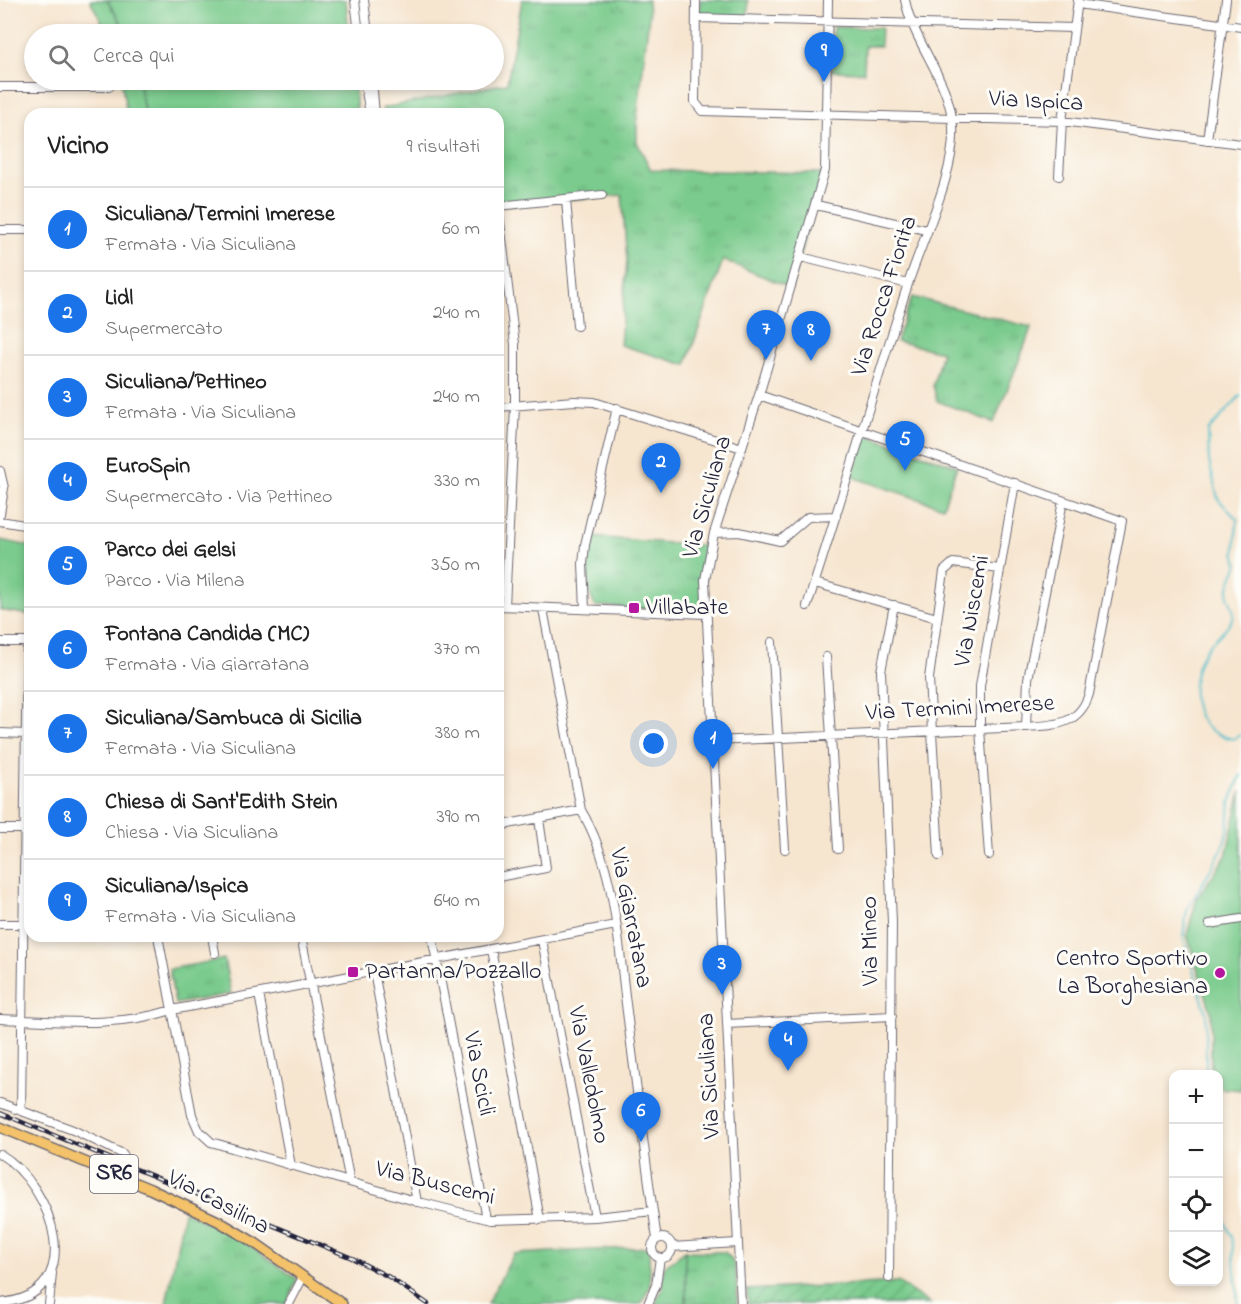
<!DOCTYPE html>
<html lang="it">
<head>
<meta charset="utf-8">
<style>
	body { margin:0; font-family:"Indie Flower",sans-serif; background:#f6f6f6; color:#222 }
	.controls { position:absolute; right:18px; bottom:18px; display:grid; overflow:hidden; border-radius:12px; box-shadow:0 3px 9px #0003 }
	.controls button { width:54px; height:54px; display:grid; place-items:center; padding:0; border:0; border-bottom:2px solid #e0e0e0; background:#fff; color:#222; font:30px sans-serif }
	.you { position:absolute; left:654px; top:744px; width:21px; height:21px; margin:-15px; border:4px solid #fff; border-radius:50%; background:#1a73e8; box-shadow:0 0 0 9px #1a73e833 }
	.badge { display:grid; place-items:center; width:39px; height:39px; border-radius:50%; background:#1a73e8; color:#fff; font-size:20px; font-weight:700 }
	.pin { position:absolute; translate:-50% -50px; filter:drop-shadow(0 2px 3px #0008) }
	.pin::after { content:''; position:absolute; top:32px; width:21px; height:18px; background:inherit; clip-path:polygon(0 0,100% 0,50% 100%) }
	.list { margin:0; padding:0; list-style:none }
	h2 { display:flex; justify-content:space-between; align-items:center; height:78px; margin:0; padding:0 24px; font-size:26px }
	h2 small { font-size:20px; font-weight:400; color:#767676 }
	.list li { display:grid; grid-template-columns:39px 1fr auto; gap:18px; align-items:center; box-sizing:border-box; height:84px; padding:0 24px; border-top:2px solid #e0e0e0 }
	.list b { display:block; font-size:22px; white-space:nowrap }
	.list p { margin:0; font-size:20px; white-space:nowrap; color:#767676 }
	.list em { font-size:20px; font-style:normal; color:#767676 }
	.icon { flex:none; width:33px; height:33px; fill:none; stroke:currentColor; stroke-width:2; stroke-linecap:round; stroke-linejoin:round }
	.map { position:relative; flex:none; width:1241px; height:1304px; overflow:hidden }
	.search { position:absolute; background:#fff; box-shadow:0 3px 9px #0003; left:24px; top:24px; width:480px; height:66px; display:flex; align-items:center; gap:15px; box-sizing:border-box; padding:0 21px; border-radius:33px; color:#767676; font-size:22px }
	.panel { position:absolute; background:#fff; box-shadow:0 3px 9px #0003; left:24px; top:108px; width:480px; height:834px; border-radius:18px }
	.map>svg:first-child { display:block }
	.grass { fill:url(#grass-tufts); stroke:#4e7664; stroke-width:1.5 }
	.park { fill:#7acb8d; stroke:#4e7664; stroke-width:1.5 }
	.garden { fill:url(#garden-furrows); stroke:#4e7664; stroke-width:1.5 }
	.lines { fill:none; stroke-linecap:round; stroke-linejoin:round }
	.stream { stroke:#50bdca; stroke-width:2 }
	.minor-casing { stroke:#6c666f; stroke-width:10 }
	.major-casing { stroke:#6c666f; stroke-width:12 }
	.minor { stroke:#fff; stroke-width:8 }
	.major { stroke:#f3c26a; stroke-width:9 }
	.rail-casing { stroke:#22223b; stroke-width:4.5 }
	.rail { stroke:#fdfcf7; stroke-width:2; stroke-dasharray:7; stroke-linecap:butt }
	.poi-dot { fill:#b5179e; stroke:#fdfcf7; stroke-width:2 }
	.labels { text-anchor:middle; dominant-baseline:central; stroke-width:6; stroke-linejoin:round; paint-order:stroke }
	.shield { fill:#fdfcf7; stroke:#646373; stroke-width:1.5 }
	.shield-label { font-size:22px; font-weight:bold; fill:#22223b }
	.street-label { font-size:24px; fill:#22223b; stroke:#fdfcf7 }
	.poi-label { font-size:24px; fill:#22223b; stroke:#fdfcf7; text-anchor:start }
</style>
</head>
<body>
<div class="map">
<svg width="1241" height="1304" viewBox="0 0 1241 1304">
	<defs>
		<pattern id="grass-tufts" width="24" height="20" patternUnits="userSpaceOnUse" patternTransform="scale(1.5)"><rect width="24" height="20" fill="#7acb8d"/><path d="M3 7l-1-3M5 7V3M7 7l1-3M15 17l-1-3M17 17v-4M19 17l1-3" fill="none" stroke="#69ae7b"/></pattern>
		<pattern id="garden-furrows" width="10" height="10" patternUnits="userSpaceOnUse" patternTransform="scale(1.5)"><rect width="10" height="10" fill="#7acb8d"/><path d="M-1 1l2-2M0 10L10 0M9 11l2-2" fill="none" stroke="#69ae7b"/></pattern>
	</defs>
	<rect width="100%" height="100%" fill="#fdfcf7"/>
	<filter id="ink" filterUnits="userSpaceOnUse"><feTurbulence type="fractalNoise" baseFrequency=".0167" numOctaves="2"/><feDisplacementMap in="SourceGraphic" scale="12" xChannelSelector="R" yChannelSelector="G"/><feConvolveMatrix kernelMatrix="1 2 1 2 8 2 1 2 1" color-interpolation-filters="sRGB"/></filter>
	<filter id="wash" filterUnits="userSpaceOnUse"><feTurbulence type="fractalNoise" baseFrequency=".008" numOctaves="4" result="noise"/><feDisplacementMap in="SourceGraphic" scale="24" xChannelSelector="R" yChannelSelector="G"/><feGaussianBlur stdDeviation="1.35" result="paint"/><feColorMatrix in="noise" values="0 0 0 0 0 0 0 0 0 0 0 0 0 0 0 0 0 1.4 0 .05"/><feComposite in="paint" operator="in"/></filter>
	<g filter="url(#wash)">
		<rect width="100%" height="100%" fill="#f6e5cf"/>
		<path class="grass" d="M 90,0 L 107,0 L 128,34 L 108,34 Z
			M 522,0 L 648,0 L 649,16 L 637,119 L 637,142 L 651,170 L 822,173 L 791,288 L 723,260 L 686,365 L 620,345 L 627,261 L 622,195 L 498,206 L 498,114 L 383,114 L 383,108 L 507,83 Z
			M 700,0 L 748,0 L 748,17 L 699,16 Z
			M 833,27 L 881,28 L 880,46 L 865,46 L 864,72 L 832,71 Z
			M 121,80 L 138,80 L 145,114 L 127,114 Z
			M 912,297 L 1031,327 C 1021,360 1006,390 994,423 L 937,401 L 933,385 L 942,352 L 896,341 Z
			M 592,537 L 707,546 L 701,606 L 692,612 L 595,606 C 583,584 589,561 592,537 Z
			M 224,959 L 231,994 L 175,1004 L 169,969 Z
			M 184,1211 L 235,1236 L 297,1279 L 287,1304 L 166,1304 Z
			M 649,1247 L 650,1286 L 641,1304 L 487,1304 L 514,1254 Z
			M 685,1251 L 724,1252 C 740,1261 736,1287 737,1304 L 686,1304 Z"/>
		<path class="park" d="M 107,0 L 346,0 L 349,34 L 128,34 Z
			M 138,80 L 354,80 L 357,114 L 145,114 Z
			M 866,435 L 957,466 L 943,507 L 852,477 Z
			M 0,540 L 30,546 L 30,615 L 0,610 Z
			M 1241,791 L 1241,1090 L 1219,1088 L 1218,1074 L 1211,1074 L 1211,1012 L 1187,935 L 1197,898 L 1226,856 Z
			M 685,1251 L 686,1304 L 655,1304 L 663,1288 L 664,1267 Z"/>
		<path class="garden" d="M 898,1282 L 930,1304 L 748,1304 L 747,1290 Z"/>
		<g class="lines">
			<path class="stream" d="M 1241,395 L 1208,431 L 1209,461 L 1218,499 L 1237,519 L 1235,552 L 1238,564 C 1234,574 1228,584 1228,595 C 1229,603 1236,609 1233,617 C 1229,629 1213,639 1206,649 C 1192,670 1188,703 1204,724 C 1211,733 1223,736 1233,739 L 1241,735
				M 1206,1074 L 1206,1012 L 1183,936 L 1187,910 L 1222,850 L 1228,831 L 1230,802 L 1241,775
				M 1218,1208 L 1232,1237 L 1238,1304"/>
		</g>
	</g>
	<g filter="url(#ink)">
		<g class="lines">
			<defs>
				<path id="minor" d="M 355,0 L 359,34
					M 364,0 L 368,34
					M 696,0 L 695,102 L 702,111 L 1062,121 L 1241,144
					M 1078,4 L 1241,27
					M 696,18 L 1074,28
					M 364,80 L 370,114
					M 372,80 L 375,114
					M 0,87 L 109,87
					M 1207,140 L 1226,0
					M 1059,176 L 1062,121 L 1078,0
					M 566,200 L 577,326
					M 816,205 L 926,230
					M 498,206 L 515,344 L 515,406 L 505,606
					M 498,206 L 602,195
					M 0,230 L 30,230
					M 801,257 L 908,284
					M 498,407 L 574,401 L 594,402 L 742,448
					M 0,471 L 4,488 L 0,514
					M 0,521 L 30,526
					M 714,533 L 739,532 L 780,541 L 808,517 L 836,516
					M 815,583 L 937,618
					M 498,606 L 706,614
					M 807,606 C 842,499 873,391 908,284 C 922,240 956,172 953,127 C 950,79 914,45 905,0
					M 543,609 L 581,810 C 615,867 618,939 626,1004 C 636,1082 645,1161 657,1239
					M 585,609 L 583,564 L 585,545 L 617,408
					M 0,642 L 27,642 L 21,1111
					M 772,642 L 785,849
					M 826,657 L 838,849
					M 1026,727 L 1028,679 L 1063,501
					M 0,733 L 26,734
					M 714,741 L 1026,727 C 1054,725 1079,726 1089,694 L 1122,521 L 759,395
					M 498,826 L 581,810
					M 0,829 L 29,829
					M 989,855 L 980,729 L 980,686 L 1015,483
					M 939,856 L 929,678 L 944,571 L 953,563 L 1000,569
					M 498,877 L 546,868 L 539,819
					M 0,924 L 30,924
					M 1210,924 L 1241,919
					M 158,936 L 192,1115 L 199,1131 L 211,1142 L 415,1201 L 490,1220 L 595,1217 L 653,1211
					M 212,936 L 215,953
					M 301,936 L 350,1182
					M 432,936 L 486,1219
					M 542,940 L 595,1217
					M 491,949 L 540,1220
					M 374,972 L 417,1202
					M 259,994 L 291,1166
					M 0,1019 C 58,1021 116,1028 172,1010 L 616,925
					M 727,1024 L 892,1016
					M 0,1103 L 73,1130 L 123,1154
					M 0,1154 C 54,1186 90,1296 0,1303
					M652 1248a10 10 0 1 1 20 0a10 10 0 1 1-20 0Z
					M 672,1247 L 737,1243
					M 889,1278 L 892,922 L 881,671 L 894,605
					M 49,1304 L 52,1273
					M 289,1304 L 303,1277
					M 648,1304 L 656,1285 L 660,1258
					M 741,1304 L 705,580 L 714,533 L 759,395 L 825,170 L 828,0"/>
				<path id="major" d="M 0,1127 L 150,1189 L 218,1221 L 255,1243 L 342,1304"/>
			</defs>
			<use href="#minor" class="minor-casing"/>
			<use href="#major" class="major-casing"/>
			<use href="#minor" class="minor"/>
			<use href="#major" class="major"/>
			<defs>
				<path id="rail" d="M 0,1113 L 352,1258 L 389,1277 L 428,1304"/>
			</defs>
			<use href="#rail" class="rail-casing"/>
			<use href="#rail" class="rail"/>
		</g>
	</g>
	<g class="poi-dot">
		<rect x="628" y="602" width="12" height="12" rx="3"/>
		<rect x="347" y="966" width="12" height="12" rx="3"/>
		<circle cx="1220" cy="973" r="6"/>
	</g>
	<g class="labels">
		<rect class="shield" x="90" y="1155" width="48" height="38" rx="4.5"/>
		<g class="shield-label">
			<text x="114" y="1174">SR6</text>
		</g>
		<g class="street-label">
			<text transform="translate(1036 102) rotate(3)">Via Ispica</text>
			<text transform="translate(885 296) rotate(-72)">Via Rocca Fiorita</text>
			<text transform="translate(708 497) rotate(-74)">Via Siculiana</text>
			<text transform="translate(973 611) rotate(-80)">Via Niscemi</text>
			<text transform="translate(960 709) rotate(-3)">Via Termini Imerese</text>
			<text transform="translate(630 918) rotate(79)">Via Giarratana</text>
			<text transform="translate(871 941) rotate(-91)">Via Mineo</text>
			<text transform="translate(478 1074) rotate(79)">Via Scicli</text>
			<text transform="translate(588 1075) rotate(79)">Via Valledolmo</text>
			<text transform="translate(710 1076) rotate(-93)">Via Siculiana</text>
			<text transform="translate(435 1184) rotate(14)">Via Buscemi</text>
			<text transform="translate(218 1203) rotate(28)">Via Casilina</text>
		</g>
		<g class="poi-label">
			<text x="646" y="608">Villabate</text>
			<text x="1208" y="959" text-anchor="end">Centro Sportivo<tspan x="1208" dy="28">La Borghesiana</tspan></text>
			<text x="365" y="972">Partanna/Pozzallo</text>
		</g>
	</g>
</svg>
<div class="controls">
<button>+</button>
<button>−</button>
<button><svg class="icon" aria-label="locate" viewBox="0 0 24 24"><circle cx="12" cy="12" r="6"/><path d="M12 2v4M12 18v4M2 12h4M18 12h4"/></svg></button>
<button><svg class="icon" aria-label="layers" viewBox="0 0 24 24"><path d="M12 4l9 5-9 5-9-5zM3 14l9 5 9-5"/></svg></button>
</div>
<div class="you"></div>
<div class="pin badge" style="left:713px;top:769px">1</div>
<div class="pin badge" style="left:661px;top:493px">2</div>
<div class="pin badge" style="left:722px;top:995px">3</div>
<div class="pin badge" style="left:788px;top:1071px">4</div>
<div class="pin badge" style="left:905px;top:471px">5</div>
<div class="pin badge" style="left:641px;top:1142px">6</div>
<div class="pin badge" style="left:766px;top:360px">7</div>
<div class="pin badge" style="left:811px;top:361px">8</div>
<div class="pin badge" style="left:824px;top:82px">9</div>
<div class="search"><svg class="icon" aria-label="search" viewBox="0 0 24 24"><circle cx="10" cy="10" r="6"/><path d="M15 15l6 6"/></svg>Cerca qui</div>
<section class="panel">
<h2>Vicino<small>9 risultati</small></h2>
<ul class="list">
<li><span class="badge">1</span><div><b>Siculiana/Termini Imerese</b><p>Fermata · Via Siculiana</p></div><em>60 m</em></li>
<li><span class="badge">2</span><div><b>Lidl</b><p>Supermercato</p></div><em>240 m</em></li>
<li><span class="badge">3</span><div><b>Siculiana/Pettineo</b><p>Fermata · Via Siculiana</p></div><em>240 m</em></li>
<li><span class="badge">4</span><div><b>EuroSpin</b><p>Supermercato · Via Pettineo</p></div><em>330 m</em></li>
<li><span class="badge">5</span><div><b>Parco dei Gelsi</b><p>Parco · Via Milena</p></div><em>350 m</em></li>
<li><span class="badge">6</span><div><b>Fontana Candida (MC)</b><p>Fermata · Via Giarratana</p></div><em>370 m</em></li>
<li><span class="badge">7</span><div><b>Siculiana/Sambuca di Sicilia</b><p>Fermata · Via Siculiana</p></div><em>380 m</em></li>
<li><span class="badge">8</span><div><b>Chiesa di Sant'Edith Stein</b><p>Chiesa · Via Siculiana</p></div><em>390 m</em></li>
<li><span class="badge">9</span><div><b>Siculiana/Ispica</b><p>Fermata · Via Siculiana</p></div><em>640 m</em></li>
</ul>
</section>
</div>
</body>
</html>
